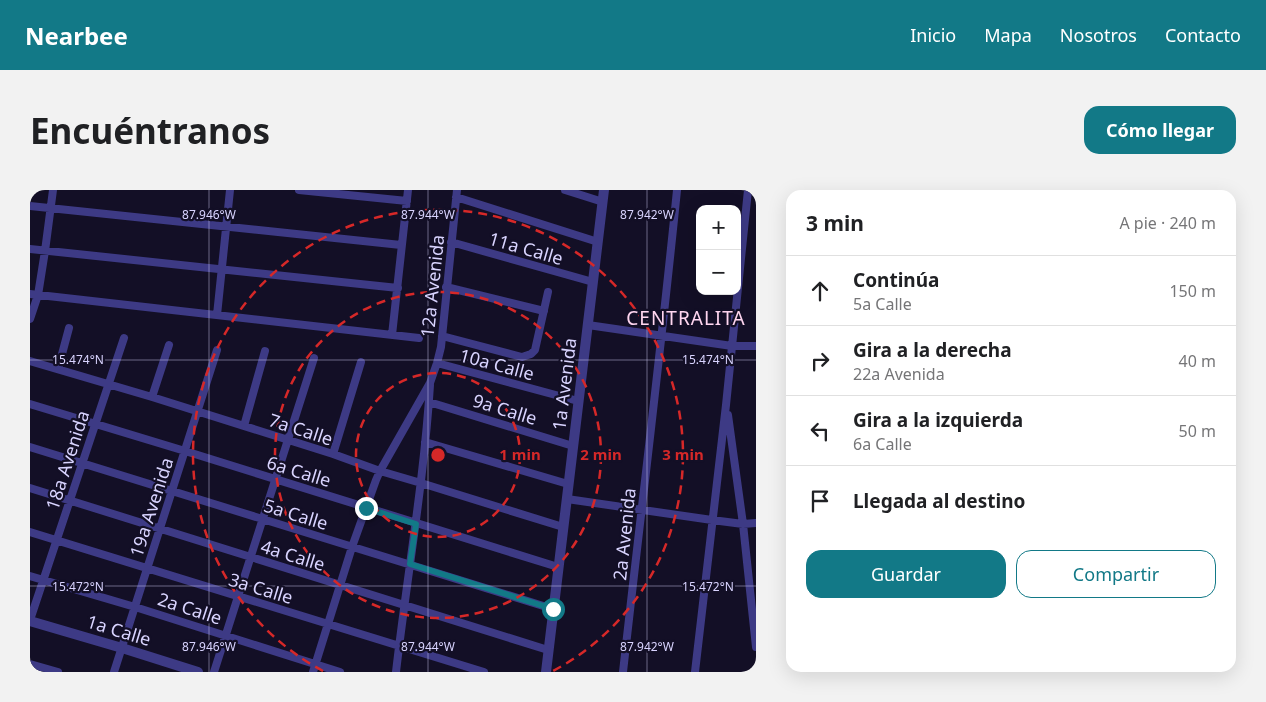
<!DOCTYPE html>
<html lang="es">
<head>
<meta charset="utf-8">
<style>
	body { margin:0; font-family:"Noto Sans",sans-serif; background:#f2f2f2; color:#202124 }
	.controls { position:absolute; right:15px; top:15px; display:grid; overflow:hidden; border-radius:10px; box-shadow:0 5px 20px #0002 }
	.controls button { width:45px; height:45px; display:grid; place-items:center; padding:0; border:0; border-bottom:1px solid #e0e0e0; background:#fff; color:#202124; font:25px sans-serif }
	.stop { position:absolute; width:15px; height:15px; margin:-11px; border:4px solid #127987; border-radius:50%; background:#fff }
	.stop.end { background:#127987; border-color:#fff; box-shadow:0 1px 5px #0008 }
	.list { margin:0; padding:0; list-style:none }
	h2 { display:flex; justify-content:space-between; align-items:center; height:65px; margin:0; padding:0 20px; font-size:21px }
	h2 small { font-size:16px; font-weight:400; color:#757577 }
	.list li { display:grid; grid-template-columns:32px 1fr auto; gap:15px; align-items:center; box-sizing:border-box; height:70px; padding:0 20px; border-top:1px solid #e0e0e0 }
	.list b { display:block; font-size:19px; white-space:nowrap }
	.list p { margin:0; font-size:16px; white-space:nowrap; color:#757577 }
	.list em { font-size:16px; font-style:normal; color:#757577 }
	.actions { display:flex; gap:10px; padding:15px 20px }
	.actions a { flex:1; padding:11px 0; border:1px solid #127987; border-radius:15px; text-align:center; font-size:18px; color:#127987 }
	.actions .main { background:#127987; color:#fff }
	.icon { flex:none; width:28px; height:28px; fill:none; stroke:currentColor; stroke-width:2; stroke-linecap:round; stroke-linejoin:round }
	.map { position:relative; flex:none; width:726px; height:482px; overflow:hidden; border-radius:15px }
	header { display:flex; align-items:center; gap:30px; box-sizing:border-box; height:70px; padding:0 25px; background:#127987; color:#fff }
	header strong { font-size:24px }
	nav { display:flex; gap:28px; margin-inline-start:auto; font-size:18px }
	.intro { display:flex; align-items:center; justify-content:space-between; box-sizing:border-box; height:120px; padding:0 30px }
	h1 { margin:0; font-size:35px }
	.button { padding:12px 22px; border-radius:15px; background:#127987; color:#fff; font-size:18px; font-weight:700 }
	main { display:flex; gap:30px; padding:0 30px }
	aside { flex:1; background:#fff; border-radius:15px; box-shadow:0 5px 20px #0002 }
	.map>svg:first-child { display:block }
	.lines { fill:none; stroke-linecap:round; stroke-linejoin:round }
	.minor { stroke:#3d3a85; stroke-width:8 }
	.tertiary { stroke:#3d3a85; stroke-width:10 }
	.route { stroke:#127987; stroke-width:6 }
	.ticks { fill:none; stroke:#d9d4ff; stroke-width:1; stroke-opacity:0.45 }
	.ring { fill:none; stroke:#d62828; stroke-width:2.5; stroke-dasharray:9 6 }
	.labels { text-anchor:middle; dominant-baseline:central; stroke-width:4.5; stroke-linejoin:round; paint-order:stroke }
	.street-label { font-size:18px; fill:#d9d4ff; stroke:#130f26 }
	.neighbourhood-label { font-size:19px; letter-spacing:1px; fill:#ffd6f0; stroke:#130f26 }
	.ticks-label { font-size:12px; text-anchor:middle; fill:#d9d4ff; stroke:#130f26; stroke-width:4.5; stroke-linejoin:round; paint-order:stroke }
	.centre { fill:#d62828; stroke:#130f26; stroke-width:2.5 }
	.ring-label { font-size:15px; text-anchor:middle; font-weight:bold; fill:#d62828; stroke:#130f26; stroke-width:4.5; stroke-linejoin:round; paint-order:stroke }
</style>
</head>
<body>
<header>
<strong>Nearbee</strong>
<nav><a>Inicio</a><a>Mapa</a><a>Nosotros</a><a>Contacto</a></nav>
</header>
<div class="intro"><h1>Encuéntranos</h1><a class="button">Cómo llegar</a></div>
<main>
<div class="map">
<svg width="726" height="482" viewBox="0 0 726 482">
	<rect width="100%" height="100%" fill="#130f26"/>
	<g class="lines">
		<path class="minor" d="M 269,0 L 377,11
			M 535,0 L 573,12
			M 426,7 L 568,52
			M 0,16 L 371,55
			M 421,52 L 563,92
			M 0,59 L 368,98
			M 416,97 L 514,121
			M 0,104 L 389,148
			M 187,125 L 200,0
			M 0,129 L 8,105 L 15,61 L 23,0
			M 558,135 L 702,156 L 726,156
			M 362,145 L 378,0
			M 412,146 L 492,167 L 501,164 L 505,160 L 518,102
			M 0,171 L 122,207 L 303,264 L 350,281 L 391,293 L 533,337
			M 407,173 L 548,211
			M 28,179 L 39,138
			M 122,207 L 139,155
			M 399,212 L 543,256
			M 0,214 L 155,261 L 528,377
			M 698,225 L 713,334 L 726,457
			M 214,236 L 235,161
			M 395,252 L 538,294
			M 0,257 L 523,419
			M 303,264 L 331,172
			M 0,298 L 518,460
			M 537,309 L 682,330 L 713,334 L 726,333
			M 0,342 L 454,482
			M 0,386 L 105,417 L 310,482
			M 0,430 L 94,148
			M 0,474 L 28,482
			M 84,482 L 187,160
			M 184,482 L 284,168
			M 283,482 L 322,357 L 346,290 L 350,281 L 400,193 L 407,173 L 411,157 L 427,0
			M 366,482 C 377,386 394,291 400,195
			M 593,482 C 611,321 631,161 647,0
			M 665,482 L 696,215 L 718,0"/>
		<path class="tertiary" d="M 0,431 L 92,458 L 168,482
			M 516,482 L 574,0"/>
	</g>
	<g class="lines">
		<path class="route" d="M 336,318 L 386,334 L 380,374 L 523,419"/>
	</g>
	<path class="ticks" d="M 179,0 L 179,482M 398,0 L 398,482M 617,0 L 617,482M 0,170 L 726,170M 0,396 L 726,396"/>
	<g class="ring">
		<circle cx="408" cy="265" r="82"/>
		<circle cx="408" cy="265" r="163"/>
		<path d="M293 481A245 245 0 1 1 523 481"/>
	</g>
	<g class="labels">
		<g class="street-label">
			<text transform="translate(496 58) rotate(16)">11a Calle</text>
			<text transform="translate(402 96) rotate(-84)">12a Avenida</text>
			<text transform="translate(467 174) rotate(15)">10a Calle</text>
			<text transform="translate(534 194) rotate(-83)">1a Avenida</text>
			<text transform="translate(475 219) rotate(17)">9a Calle</text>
			<text transform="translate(271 239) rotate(18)">7a Calle</text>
			<text transform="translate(37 270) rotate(-72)">18a Avenida</text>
			<text transform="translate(269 281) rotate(17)">6a Calle</text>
			<text transform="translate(121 317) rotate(-72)">19a Avenida</text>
			<text transform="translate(266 324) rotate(17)">5a Calle</text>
			<text transform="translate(594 344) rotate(-84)">2a Avenida</text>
			<text transform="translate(263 365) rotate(17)">4a Calle</text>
			<text transform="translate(231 398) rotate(17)">3a Calle</text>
			<text transform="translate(160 418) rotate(18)">2a Calle</text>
			<text transform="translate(89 440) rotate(17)">1a Calle</text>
		</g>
		<g class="neighbourhood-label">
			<text x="656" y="128">CENTRALITA</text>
		</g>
	</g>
	<g class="ticks-label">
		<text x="179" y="29">87.946°W</text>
		<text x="398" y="29">87.944°W</text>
		<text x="617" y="29">87.942°W</text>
		<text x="48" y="174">15.474°N</text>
		<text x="678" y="174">15.474°N</text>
		<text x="48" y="401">15.472°N</text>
		<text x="678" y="401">15.472°N</text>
		<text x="179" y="461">87.946°W</text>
		<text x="398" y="461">87.944°W</text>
		<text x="617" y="461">87.942°W</text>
	</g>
	<circle cx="408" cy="265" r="8" class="centre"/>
	<g class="ring-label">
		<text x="490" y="270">1 min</text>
		<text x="571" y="270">2 min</text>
		<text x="653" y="270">3 min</text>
	</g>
</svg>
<div class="controls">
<button>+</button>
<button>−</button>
</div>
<div class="stop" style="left:523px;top:419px"></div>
<div class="stop end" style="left:336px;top:318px"></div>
</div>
<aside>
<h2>3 min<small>A pie · 240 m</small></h2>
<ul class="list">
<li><svg class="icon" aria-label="ahead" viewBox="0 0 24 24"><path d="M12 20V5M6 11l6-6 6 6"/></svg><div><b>Continúa</b><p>5a Calle</p></div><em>150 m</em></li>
<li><svg class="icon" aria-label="right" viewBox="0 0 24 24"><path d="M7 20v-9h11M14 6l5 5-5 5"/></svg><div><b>Gira a la derecha</b><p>22a Avenida</p></div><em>40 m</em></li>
<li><svg class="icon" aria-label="left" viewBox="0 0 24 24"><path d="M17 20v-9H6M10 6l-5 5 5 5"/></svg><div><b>Gira a la izquierda</b><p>6a Calle</p></div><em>50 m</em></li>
<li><svg class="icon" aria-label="arrive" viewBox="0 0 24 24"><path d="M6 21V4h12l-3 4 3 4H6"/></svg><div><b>Llegada al destino</b></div></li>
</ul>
<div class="actions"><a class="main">Guardar</a><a>Compartir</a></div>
</aside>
</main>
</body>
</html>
